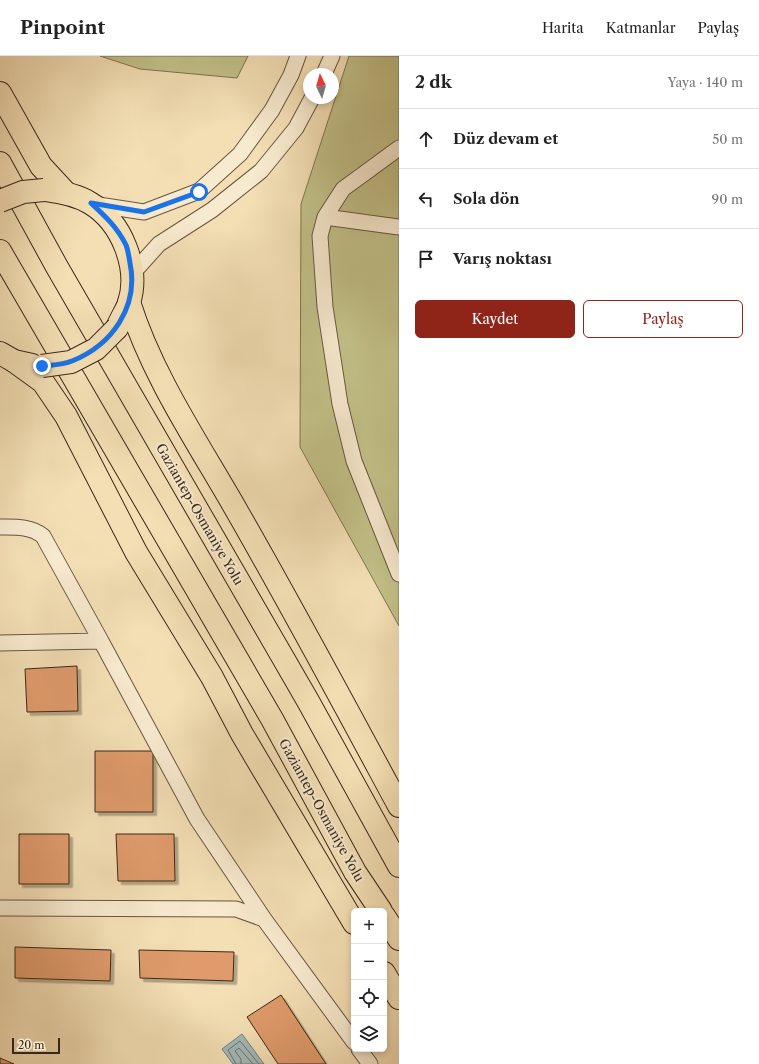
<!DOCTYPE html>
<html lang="tr">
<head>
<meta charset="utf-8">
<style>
	body { margin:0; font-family:"Libre Caslon Text",serif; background:#f6f6f6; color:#222 }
	.controls { position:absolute; right:12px; bottom:12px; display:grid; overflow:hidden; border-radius:6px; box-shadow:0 2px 6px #0003 }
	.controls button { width:36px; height:36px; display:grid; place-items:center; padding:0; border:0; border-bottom:1px solid #e0e0e0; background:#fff; color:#222; font:20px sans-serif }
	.compass { position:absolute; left:303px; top:12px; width:36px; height:36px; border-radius:50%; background:#fff; box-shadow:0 2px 6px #0003; rotate:355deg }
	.scale { position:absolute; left:12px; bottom:10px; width:48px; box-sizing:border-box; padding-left:4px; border:2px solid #39291a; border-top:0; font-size:11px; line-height:14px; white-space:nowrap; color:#39291a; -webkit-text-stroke:3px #f8eacf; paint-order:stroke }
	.stop { position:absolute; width:12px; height:12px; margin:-9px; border:3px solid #1a73e8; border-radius:50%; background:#fff }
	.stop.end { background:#1a73e8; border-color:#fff; box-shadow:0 1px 4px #0008 }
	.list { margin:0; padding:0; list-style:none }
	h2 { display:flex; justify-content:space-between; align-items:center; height:52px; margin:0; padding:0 16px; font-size:17px }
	h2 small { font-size:13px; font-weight:400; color:#767676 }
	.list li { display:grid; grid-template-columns:26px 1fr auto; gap:12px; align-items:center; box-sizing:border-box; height:60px; padding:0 16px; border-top:1px solid #e0e0e0 }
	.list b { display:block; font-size:15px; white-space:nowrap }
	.list em { font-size:13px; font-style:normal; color:#767676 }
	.actions { display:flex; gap:8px; padding:12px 16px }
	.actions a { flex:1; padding:9px 0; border:1px solid #8f2418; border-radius:6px; text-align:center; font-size:14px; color:#8f2418 }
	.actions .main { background:#8f2418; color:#fff }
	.icon { flex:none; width:22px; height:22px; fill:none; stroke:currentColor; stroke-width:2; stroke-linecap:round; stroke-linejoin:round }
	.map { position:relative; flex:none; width:399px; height:1008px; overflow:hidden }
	header { display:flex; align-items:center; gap:24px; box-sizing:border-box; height:56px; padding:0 20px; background:#fff; border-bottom:1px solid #e0e0e0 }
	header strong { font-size:19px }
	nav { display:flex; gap:22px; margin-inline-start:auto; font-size:14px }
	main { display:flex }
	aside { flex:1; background:#fff }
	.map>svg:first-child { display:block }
	.green { fill:#c2c088; stroke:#7e7451 }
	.water { fill:#a2b9ba; stroke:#787f7a }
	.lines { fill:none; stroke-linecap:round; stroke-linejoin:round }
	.shore { stroke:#6e716a; stroke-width:1 }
	.building { fill:#e09b6c; stroke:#39291a; filter:url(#shadow) }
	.street-casing { stroke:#685641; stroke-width:17 }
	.primary-casing { stroke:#39291a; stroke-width:24 }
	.highway-casing { stroke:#39291a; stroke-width:24 }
	.street { stroke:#f8eacf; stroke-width:15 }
	.primary { stroke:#f4dfb5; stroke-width:22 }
	.highway { stroke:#f4dfb5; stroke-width:22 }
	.primary-bridge-casing { stroke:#39291a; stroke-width:24; stroke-linecap:butt }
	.primary-bridge { stroke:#f4dfb5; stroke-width:22 }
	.route { stroke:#1a73e8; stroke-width:5 }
	.labels { text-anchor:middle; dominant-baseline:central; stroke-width:4; stroke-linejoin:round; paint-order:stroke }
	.street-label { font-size:13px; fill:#39291a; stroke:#f8eacf }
</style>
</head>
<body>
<header>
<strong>Pinpoint</strong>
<nav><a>Harita</a><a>Katmanlar</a><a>Paylaş</a></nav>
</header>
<main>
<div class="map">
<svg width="399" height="1008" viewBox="0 0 399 1008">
	<defs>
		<filter id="shadow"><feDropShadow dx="3.5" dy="3.5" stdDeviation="0" flood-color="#0004"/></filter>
	</defs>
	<rect width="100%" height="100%" fill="#f4dfb5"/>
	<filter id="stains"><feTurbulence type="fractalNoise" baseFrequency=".005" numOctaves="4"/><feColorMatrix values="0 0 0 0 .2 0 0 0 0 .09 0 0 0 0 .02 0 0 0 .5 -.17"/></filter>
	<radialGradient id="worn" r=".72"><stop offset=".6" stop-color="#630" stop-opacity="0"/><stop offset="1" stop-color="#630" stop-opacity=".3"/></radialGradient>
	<path class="green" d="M 100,0 L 248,0 L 237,22 L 140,13 Z
		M 349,0 L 399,0 L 399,570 L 300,391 L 301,148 Z"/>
	<path class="water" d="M 242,978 L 264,1008 L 233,1008 L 222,993 Z"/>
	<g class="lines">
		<path class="shore" d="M 236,1008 L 228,994 L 240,985 L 259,1008
			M 241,1008 L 241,1003 L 235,995 L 239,992 L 253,1008"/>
	</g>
	<path class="building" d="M 77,610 L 78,655 L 27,656 L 25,613 Z
		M 95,695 L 153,695 L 153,756 L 95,756 Z
		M 19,778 L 69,778 L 69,828 L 19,828 Z
		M 116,778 L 174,778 L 175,825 L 118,825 Z
		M 15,891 L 111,894 L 110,925 L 15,922 Z
		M 139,894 L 234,896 L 233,925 L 140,922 Z
		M 281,939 L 326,1008 L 278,1008 L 247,961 Z
		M 0,1002 L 14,1008 L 0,1008 Z"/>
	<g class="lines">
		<defs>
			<path id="street" d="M 324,18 L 332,0
				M 399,92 L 343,133 L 325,161 L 320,180 L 325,251 L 340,348 L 354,405 L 399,518
				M 92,148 L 144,156 L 199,135 L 240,98 L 272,54 L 291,19 L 298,0
				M 325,161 L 399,171
				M 132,218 L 159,188 L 212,154 L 261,115 L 296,72 L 312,42
				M 0,471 C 15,471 31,470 43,480 L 101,585
				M 0,587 L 101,585 L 197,763 L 264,863
				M 0,852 L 236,853 L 264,863 L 354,986
				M 359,993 L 370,1008"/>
			<path id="primary" d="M 46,134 C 62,136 77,139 90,147 C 122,166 140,212 129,247 C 126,255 120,264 117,272
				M 0,297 L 14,305 L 32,309"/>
			<path id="highway" d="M 0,37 L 41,110 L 65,136
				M 0,107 L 57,211 L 308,645 L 399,810
				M 0,195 L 272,663 L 355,816 L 381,855
				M 129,246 C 152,319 196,384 234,450 C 291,549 345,650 399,750
				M 14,305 L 43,326 L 66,360 L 136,496 L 212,621 L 242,678 L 354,867
				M 384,860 L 399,883
				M 384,917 L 399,942"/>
		</defs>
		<use href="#street" class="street-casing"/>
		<use href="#primary" class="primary-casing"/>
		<use href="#highway" class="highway-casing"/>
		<use href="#street" class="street"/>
		<use href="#primary" class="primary"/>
		<use href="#highway" class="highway"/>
		<defs>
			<path id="primary-bridge" d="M 0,145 L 23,136 L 44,134
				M 42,310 L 71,306 L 96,293 L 117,272"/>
		</defs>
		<use href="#primary-bridge" class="primary-bridge-casing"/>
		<use href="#primary-bridge" class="primary-bridge"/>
	</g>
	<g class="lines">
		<path class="route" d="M 42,310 C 51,309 63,309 72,305 C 112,289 139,251 130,207 C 129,201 128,194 126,189 C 117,171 105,160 91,147 L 144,156 L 199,136"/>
	</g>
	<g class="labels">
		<g class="street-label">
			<text transform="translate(200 458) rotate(60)">Gaziantep-Osmaniye Yolu</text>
			<text transform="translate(322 754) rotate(61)">Gaziantep-Osmaniye Yolu</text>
		</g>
	</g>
	<rect width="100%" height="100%" filter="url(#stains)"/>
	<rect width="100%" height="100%" fill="url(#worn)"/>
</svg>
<div class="controls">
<button>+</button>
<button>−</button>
<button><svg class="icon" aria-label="locate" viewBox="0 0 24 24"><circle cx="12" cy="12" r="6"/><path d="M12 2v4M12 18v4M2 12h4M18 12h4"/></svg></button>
<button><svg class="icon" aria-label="layers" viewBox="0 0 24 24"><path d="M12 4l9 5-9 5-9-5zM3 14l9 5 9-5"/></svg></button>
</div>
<svg class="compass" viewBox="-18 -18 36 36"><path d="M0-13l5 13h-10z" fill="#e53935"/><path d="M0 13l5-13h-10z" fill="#767676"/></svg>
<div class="scale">20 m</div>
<div class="stop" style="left:199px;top:136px"></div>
<div class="stop end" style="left:42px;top:310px"></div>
</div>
<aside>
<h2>2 dk<small>Yaya · 140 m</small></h2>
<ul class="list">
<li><svg class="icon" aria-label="ahead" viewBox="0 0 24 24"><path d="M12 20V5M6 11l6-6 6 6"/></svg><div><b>Düz devam et</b></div><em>50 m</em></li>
<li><svg class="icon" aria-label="left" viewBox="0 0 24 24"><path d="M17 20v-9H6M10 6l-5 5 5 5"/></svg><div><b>Sola dön</b></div><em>90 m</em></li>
<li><svg class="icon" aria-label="arrive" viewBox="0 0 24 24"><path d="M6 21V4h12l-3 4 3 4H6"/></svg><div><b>Varış noktası</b></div></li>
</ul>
<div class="actions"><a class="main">Kaydet</a><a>Paylaş</a></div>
</aside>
</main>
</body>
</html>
